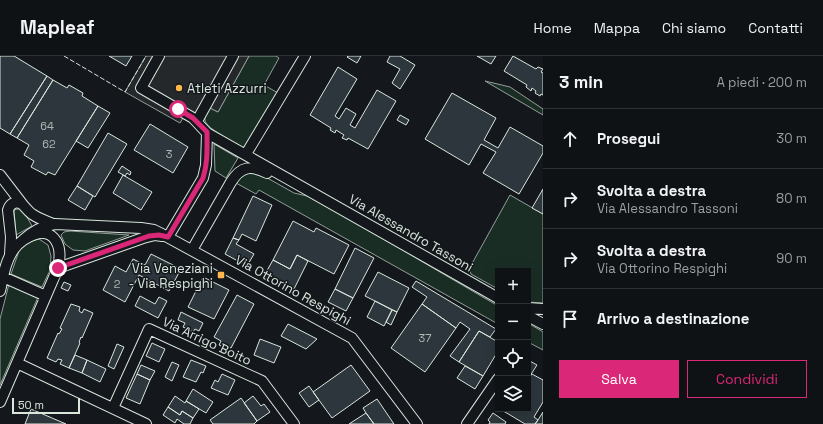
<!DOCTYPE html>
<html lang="it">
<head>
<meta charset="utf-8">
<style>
	body { margin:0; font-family:"Space Grotesk",sans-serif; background:#181b1e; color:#f1f3f6 }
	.controls { position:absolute; right:12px; bottom:12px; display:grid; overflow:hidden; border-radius:0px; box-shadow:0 4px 16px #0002 }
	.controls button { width:36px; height:36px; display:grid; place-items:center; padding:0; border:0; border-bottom:1px solid #2f3234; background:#0f1215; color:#f1f3f6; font:20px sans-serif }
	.scale { position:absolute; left:12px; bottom:10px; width:68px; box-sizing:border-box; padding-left:4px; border:2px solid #d8e6dc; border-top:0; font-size:11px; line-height:14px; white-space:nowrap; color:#d8e6dc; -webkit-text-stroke:3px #14181c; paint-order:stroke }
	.stop { position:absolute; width:12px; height:12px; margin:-9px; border:3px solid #db2777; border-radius:50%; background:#fff }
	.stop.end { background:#db2777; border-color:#fff; box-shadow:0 1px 4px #0008 }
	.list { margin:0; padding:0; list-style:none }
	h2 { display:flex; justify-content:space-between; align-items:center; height:52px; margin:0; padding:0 16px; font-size:17px }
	h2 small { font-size:13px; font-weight:400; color:#9b9ea0 }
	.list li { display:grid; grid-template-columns:26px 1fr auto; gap:12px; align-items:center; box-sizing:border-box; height:60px; padding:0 16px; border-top:1px solid #2f3234 }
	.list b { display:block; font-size:15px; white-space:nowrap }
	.list p { margin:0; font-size:13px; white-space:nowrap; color:#9b9ea0 }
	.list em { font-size:13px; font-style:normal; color:#9b9ea0 }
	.actions { display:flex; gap:8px; padding:12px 16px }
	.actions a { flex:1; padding:9px 0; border:1px solid #db2777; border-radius:0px; text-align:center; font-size:14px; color:#db2777 }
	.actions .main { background:#db2777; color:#fff }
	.icon { flex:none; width:22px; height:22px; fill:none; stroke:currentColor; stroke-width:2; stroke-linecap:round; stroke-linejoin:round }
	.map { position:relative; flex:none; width:543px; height:368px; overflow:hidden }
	header { display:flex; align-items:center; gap:24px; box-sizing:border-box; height:56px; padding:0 20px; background:#0f1215; border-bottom:1px solid #2f3234 }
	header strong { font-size:19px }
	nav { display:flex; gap:22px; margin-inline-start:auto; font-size:14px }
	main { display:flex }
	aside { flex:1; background:#0f1215 }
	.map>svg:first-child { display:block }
	.green { fill:#1a2d24; stroke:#939e99 }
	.parking { fill:#24282b; stroke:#939e99 }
	.building { fill:#2c363c; stroke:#d8e6dc }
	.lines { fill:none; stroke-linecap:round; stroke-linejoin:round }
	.minor-casing { stroke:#d8e6dc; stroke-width:12 }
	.minor { stroke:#14181c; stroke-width:10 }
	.fence { stroke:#d8e6dc; stroke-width:1; stroke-dasharray:5 2; stroke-linecap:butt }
	.route { stroke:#db2777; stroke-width:5 }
	.poi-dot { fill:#ffb74d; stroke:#14181c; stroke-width:1.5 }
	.labels { text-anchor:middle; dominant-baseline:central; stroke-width:3; stroke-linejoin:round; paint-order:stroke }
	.number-label { font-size:11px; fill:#adbab4 }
	.poi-label { font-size:13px; fill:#d8e6dc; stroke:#14181c; text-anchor:start }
	.street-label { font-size:13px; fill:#d8e6dc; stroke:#14181c }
</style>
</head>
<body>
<header>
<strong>Mapleaf</strong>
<nav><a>Home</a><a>Mappa</a><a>Chi siamo</a><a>Contatti</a></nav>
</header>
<main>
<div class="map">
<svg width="543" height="368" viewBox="0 0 543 368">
	<rect width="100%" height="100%" fill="#14181c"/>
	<path class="green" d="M 249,0 L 276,0 L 279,2 L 264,29 L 278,37 L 246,93 C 237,88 206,73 205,64 C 204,60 208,55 210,52 L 218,56 Z
		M 485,25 L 510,31 L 543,53 L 543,59 Z
		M 214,88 L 238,102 L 226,122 L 215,115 Z
		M 255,115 L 294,137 L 307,140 L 394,189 L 498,250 L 498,268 L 259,134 L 256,138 L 236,127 L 241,120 Z
		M 510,139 L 543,158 L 543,247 L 528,246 L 528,215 L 498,215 L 498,233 L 471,218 L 469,213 Z
		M 22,152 L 32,170 L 16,179 L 14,154 Z
		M 70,175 L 129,179 L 85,195 L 73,194 L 65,188 L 61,179 L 64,176 Z
		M 39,183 L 48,189 L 51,200 L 50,214 L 42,231 L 11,218 L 19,195 L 28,186 Z
		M 9,228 L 38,241 L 0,329 L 0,263 Z
		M 528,267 L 543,276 L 543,294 L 528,286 Z"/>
	<path class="parking" d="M 146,0 L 249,0 L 218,56 L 210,52 L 203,64 L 187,55 L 180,67 L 125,36 Z"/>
	<path class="building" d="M 0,0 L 14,0 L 47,20 L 10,78 L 0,72 Z
		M 109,0 L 132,0 L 126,10 Z
		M 348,0 L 361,0 L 357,7 L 347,1 Z
		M 390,0 L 400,0 L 415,9 L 400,33 L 392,27 L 400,13 L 387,6 Z
		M 477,0 L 496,0 L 491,8 Z
		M 513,0 L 536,13 L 538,11 L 543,13 L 541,16 L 543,17 L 543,39 L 541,38 L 540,40 L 535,37 L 536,35 L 532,32 L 531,35 L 526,31 L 527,29 L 504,15 Z
		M 338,11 L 357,23 L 335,60 L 339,63 L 346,52 L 356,58 L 350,69 L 355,72 L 377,34 L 396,45 L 368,93 L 348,82 L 347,84 L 342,82 L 344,79 L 336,74 L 335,77 L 330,74 L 331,72 L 310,59 Z
		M 47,20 L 53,24 L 17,82 L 10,78 Z
		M 53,24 L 67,32 L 69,29 L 83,37 L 82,40 L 98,50 L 55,119 L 48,116 L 46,119 L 31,111 L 34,105 L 24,99 L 29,89 L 17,82 Z
		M 452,37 L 496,62 L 484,84 L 498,92 L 510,71 L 543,90 L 543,97 L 519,138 L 483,117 L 496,96 L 481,88 L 469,109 L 425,83 Z
		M 98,50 L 110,57 L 88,92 L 76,85 Z
		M 400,59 L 409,64 L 406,69 L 397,64 Z
		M 150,68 L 188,91 L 173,117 L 134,94 Z
		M 108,77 L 127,88 L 95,141 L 77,130 Z
		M 122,110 L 131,116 L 130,119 L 127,117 L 125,120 L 118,116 Z
		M 123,119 L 152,136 L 141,154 L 113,137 Z
		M 77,130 L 93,140 L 85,154 L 68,144 Z
		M 543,133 L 543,158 L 532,152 Z
		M 253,140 L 272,149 L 256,185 L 242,178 L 239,184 L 233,182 Z
		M 293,165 L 314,176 L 316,172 L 349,189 L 334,218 L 297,199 L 290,213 L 273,204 Z
		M 233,182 L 239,184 L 236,188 L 254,198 L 247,210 L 225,198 Z
		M 355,192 L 374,202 L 353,242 L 335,233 Z
		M 151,198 L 181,213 L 169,235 L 139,219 L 125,246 L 103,234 L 115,210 L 126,216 L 133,203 L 145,209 Z
		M 297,199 L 308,205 L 294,233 L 265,218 L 273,204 L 290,213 Z
		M 378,216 L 409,232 L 397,256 L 365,240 Z
		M 203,221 L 229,234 L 214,263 L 188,251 Z
		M 416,225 L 496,273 L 490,281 L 479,275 L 459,306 L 450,300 L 470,273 L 460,266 L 456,272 L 422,248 L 427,241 L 412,231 Z
		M 64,226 L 71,229 L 68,235 L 61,232 Z
		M 335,233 L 353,242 L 346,255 L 328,246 Z
		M 237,239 L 254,248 L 231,292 L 224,289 L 223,291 L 219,289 L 221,285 L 214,281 Z
		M 140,240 L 155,248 L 159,241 L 167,245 L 158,262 L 135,250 Z
		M 375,245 L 392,254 L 384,270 L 367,261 Z
		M 71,248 L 80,251 L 79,255 L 82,257 L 84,253 L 93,257 L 82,282 L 81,281 L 79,286 L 80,287 L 69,312 L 60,308 L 62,304 L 58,303 L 56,306 L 47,302 L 58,277 L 59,278 L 62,273 L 60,272 Z
		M 422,248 L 456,272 L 425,316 L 391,292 Z
		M 392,254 L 397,256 L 391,269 L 386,266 Z
		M 181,256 L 203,267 L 199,275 L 195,273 L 193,276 L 183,271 L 185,267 L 178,264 Z
		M 288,268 L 317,283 L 306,293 L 281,280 Z
		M 479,275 L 498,286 L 498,295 L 483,320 L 459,306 Z
		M 260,283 L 281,291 L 274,307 L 254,299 Z
		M 152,287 L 165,293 L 159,306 L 146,300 Z
		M 117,288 L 124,291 L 114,313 L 108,310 Z
		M 75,299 L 87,304 L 82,317 L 69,312 Z
		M 87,304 L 106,313 L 100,326 L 82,317 Z
		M 191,304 L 206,310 L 203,317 L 201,316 L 196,326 L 183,321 Z
		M 528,304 L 537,309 L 528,323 Z
		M 172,306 L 179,309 L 172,325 L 165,321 Z
		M 141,309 L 155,315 L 150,324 L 137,318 Z
		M 351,309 L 370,335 L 332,362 L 313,336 Z
		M 465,310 L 483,320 L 475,333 L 457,322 Z
		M 137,318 L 150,324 L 140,348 L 126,342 Z
		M 222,318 L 235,324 L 228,339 L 211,332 L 215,324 L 218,326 Z
		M 532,318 L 543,324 L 543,346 L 534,361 L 538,364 L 535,368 L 525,368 L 500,353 L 528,353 L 528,323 Z
		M 309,330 L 319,344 L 309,351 L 299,337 Z
		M 193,333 L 213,346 L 206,357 L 186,345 Z
		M 175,340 L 185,347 L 186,345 L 199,353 L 193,362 L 182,355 L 180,359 L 168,351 Z
		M 253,340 L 261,350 L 264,348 L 270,356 L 257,365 L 244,347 Z
		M 241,342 L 257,365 L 254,368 L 213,368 L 210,364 Z
		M 377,343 L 394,368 L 374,368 L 366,357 L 363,352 Z
		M 168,351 L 180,359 L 182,355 L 193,362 L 190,368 L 184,368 L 177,363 L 175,367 L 163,359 Z
		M 31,353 L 66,368 L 25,368 Z
		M 543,356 L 543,368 L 535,368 L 538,364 Z
		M 366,357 L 374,368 L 349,368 Z
		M 493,357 L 506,366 L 505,368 L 489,368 L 490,366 L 488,364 Z"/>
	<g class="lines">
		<defs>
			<path id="minor" d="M 159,0 L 141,32 L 193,62 L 207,77 L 498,242
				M 197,65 L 233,0
				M 246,98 L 305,0
				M 0,119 L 23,149
				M 168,181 L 203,122 L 206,109 L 207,77
				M 23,184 C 33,175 42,170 55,168 L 141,172 L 154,174 L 160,177 L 352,282 L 417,368
				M 192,194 L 231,126 C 241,110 251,109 267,117
				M 10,198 L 11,181 L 8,154 C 10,147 17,144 23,149 C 26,152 29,156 32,158 C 39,163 46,165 53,168
				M 58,212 L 143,182 L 155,179 L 162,180
				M 3,221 L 46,240
				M 0,235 C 3,222 5,205 14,193 C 22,182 46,168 56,185 C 61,193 60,203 58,212 L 0,346
				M 528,252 L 543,253
				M 528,260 L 543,268
				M 17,307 L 146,368
				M 113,352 L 149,273 L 262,325 L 294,368
				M 467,368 L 498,323"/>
		</defs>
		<use href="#minor" class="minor-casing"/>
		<use href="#minor" class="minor"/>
		<path class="fence" d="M 64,0 L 125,36 L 146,0"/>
	</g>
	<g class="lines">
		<path class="route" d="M 58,212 L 149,180 L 159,179 L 168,181 L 203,122 C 208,107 207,92 207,76 L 193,62 L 178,53"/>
	</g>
	<g class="poi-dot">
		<circle cx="179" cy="32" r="4"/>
		<rect x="217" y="215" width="8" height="8" rx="2"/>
	</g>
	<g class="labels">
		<g class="number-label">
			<text x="47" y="70">64</text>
			<text x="49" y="88">62</text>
			<text x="169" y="98">3</text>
			<text x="117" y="228">2</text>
			<text x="425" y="282">37</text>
		</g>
		<g class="poi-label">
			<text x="187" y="32">Atleti Azzurri</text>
			<text x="213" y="212" text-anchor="end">Via Veneziani<tspan x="213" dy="15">- Via Respighi</tspan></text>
		</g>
		<g class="street-label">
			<text transform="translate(411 177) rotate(30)">Via Alessandro Tassoni</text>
			<text transform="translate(293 234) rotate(29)">Via Ottorino Respighi</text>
			<text transform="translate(207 285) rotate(25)">Via Arrigo Boito</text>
		</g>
	</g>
</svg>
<div class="controls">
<button>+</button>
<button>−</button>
<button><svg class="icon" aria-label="locate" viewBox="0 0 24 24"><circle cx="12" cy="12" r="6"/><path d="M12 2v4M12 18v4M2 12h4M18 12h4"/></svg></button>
<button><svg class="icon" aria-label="layers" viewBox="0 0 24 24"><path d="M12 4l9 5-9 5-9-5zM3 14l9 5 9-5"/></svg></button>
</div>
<div class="scale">50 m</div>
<div class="stop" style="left:178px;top:53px"></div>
<div class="stop end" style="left:58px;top:212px"></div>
</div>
<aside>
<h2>3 min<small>A piedi · 200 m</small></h2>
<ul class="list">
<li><svg class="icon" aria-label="ahead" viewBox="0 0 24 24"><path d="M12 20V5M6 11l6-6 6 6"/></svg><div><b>Prosegui</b></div><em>30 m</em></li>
<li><svg class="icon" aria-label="right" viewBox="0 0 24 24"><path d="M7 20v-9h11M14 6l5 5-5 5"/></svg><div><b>Svolta a destra</b><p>Via Alessandro Tassoni</p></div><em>80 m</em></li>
<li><svg class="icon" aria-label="right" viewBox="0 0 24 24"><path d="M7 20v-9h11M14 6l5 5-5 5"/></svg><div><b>Svolta a destra</b><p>Via Ottorino Respighi</p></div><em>90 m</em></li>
<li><svg class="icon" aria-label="arrive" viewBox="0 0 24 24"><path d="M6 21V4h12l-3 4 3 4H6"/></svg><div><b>Arrivo a destinazione</b></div></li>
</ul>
<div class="actions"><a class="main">Salva</a><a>Condividi</a></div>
</aside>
</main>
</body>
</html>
